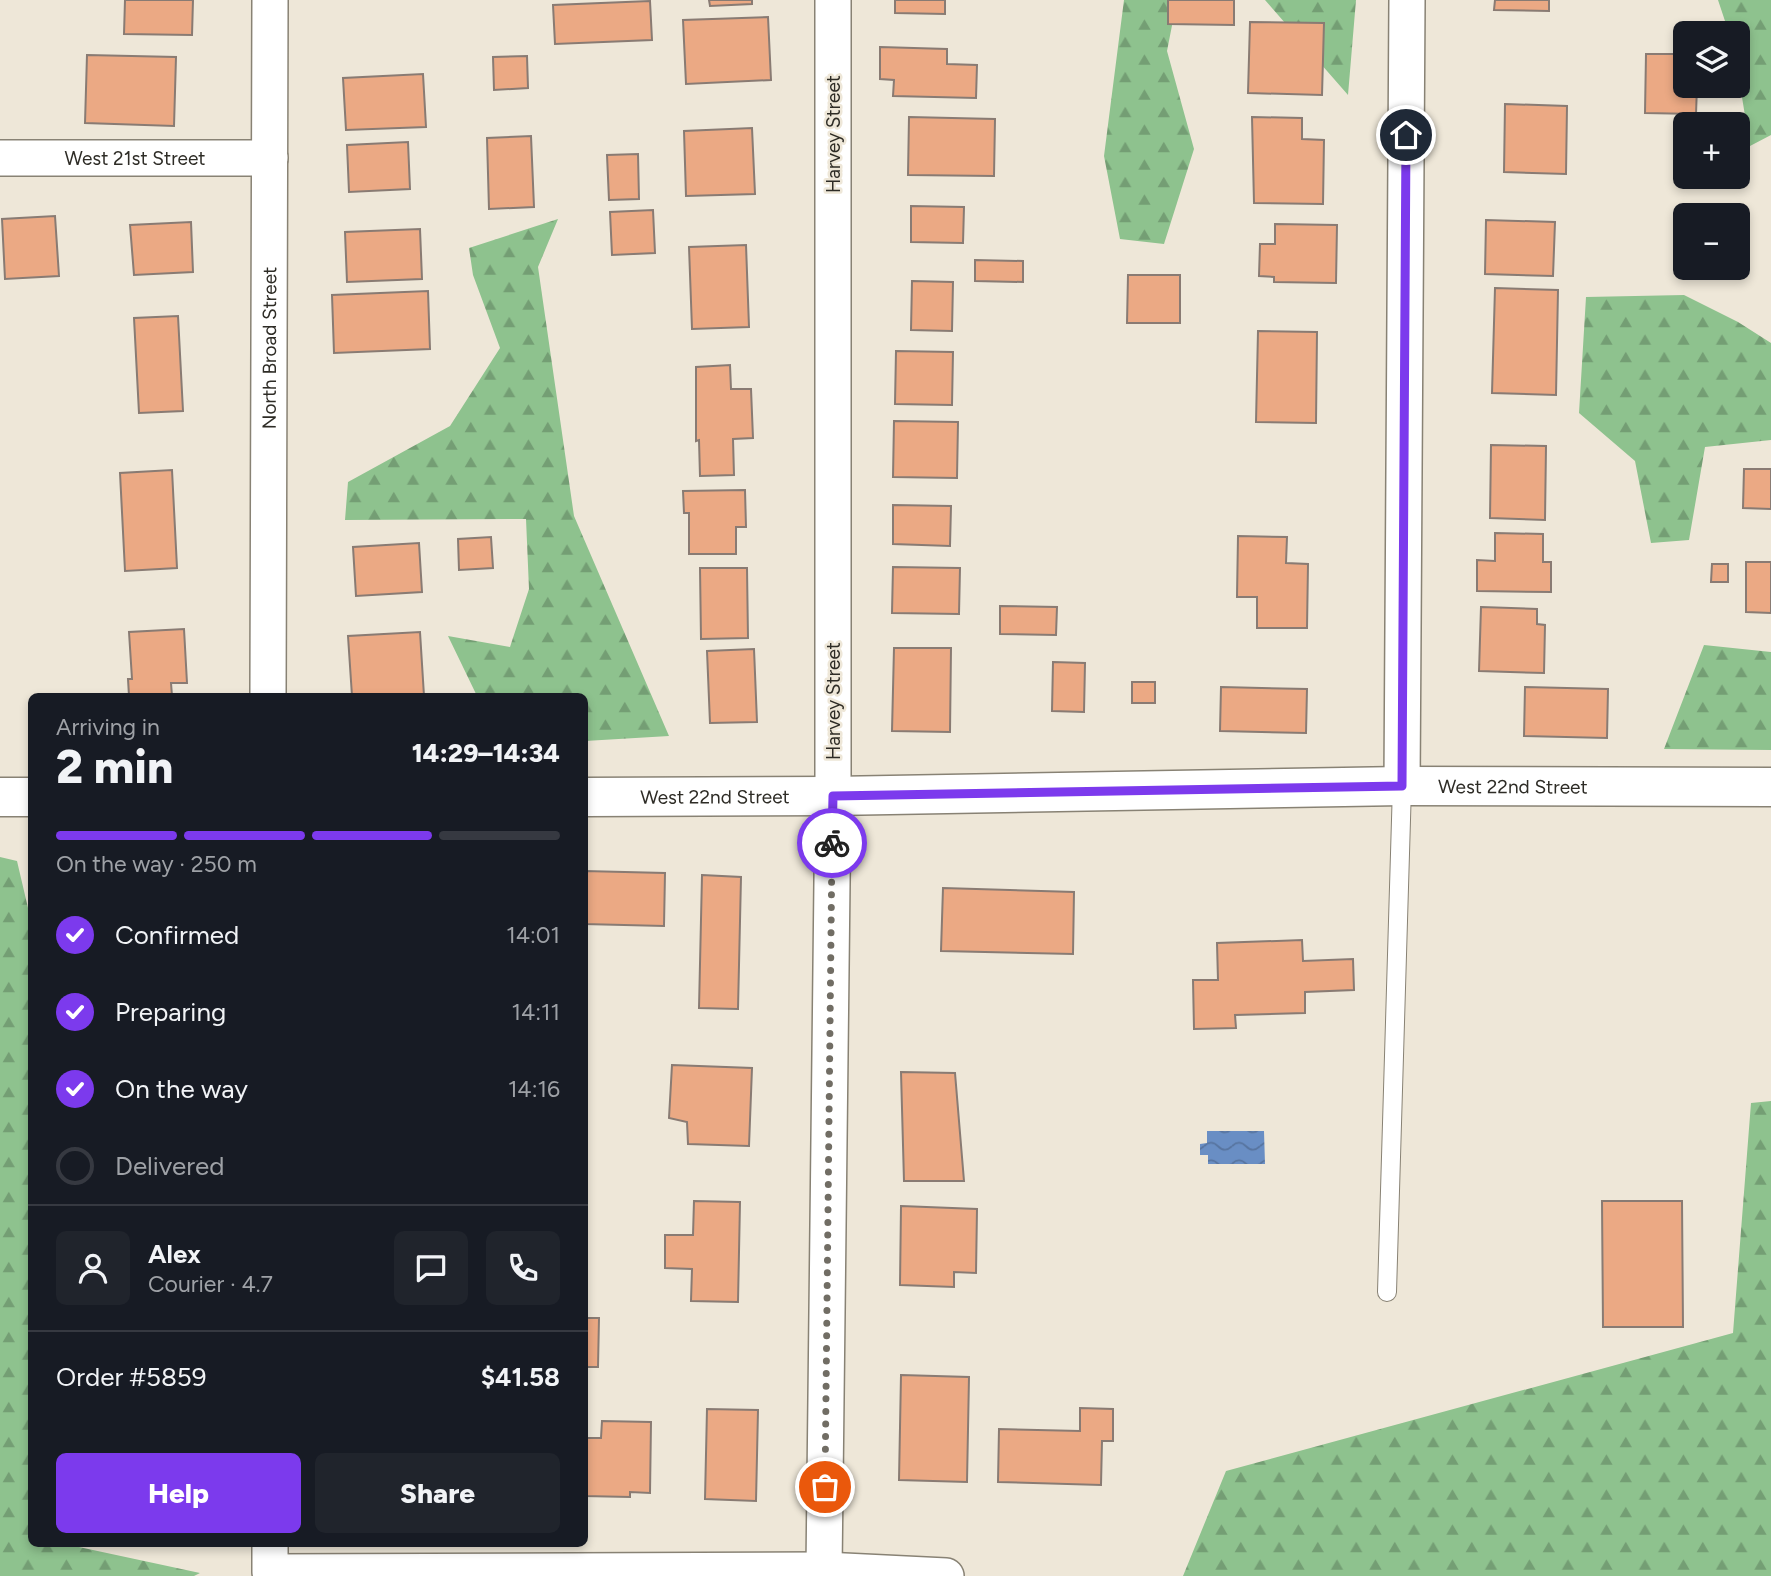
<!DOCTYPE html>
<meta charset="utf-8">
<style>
:root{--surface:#171b24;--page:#20242c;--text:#f1f3f6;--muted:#9ea1a6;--line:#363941;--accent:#7c3aed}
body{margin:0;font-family:Figtree,sans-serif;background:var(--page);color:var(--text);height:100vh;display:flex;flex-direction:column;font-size:26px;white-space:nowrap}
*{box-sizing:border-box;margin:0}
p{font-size:23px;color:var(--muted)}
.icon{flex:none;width:38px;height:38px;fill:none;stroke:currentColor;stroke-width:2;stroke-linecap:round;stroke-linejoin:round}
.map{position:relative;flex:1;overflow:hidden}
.drawer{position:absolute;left:28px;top:693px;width:560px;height:854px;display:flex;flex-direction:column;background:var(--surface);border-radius:10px;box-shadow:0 4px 10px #0003}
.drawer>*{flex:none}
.fabs{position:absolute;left:1673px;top:21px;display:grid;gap:14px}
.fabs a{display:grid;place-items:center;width:77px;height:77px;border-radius:10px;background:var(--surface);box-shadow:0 4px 10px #0003;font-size:35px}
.pin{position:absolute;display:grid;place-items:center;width:60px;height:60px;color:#fff;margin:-30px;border:4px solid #fff;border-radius:50%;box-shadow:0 2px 7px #0007}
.courier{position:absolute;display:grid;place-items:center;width:70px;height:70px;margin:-35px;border:5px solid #7c3aed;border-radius:50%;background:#fff;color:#222;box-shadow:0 2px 9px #0007}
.overview em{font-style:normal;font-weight:800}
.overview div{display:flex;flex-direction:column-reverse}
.overview{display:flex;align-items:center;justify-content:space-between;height:119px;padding:0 28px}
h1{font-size:46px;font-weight:800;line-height:52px}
.bar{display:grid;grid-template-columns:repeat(4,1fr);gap:10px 7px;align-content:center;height:84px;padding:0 28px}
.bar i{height:9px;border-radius:5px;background:var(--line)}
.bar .active{background:var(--accent)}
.bar p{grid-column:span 4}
.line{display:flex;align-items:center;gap:18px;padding:0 28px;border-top:2px solid var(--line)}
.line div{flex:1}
.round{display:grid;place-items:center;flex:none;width:74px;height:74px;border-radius:10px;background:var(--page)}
ol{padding:0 28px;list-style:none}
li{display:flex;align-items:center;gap:21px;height:77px}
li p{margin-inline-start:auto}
li .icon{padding:7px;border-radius:50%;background:var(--accent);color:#fff;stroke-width:4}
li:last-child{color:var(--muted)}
li i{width:38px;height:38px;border:4px solid var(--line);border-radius:50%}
.action{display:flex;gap:14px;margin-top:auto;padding:14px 28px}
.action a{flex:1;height:80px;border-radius:10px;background:var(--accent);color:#fff;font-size:28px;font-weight:800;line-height:80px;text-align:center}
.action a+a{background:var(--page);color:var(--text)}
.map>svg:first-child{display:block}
</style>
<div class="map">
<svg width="1771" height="1576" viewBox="0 0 1771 1576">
<defs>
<pattern id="forest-firs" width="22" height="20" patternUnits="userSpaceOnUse" patternTransform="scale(1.75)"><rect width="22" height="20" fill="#8ec28e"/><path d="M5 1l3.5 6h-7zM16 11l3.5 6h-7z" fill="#749e74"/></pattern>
<pattern id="water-waves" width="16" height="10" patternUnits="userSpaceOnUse" patternTransform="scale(1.75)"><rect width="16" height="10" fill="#698ec4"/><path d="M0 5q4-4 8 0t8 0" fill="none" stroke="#57749f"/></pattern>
</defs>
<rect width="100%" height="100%" fill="#eee7d8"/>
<path fill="url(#forest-firs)" d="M1124 0H1177L1167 51 1194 149 1164 244 1120 239 1104 156Z
M1265 0H1356L1348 95Z
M1718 0H1771V135L1750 146 1738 73V33H1729Z
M558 219 538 267 574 516 669 736 585 741 584 696H477L448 636 510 647 529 589 526 519 345 520 348 482 450 426 500 348 473 275 469 248Z
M1684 295 1738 322 1771 343V440L1705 447 1689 540 1651 543 1635 461 1579 413 1586 297Z
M1704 645 1771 652V750L1664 749Z
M0 857 17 861 32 925V1544H65L200 1573 194 1576H0Z
M1771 1101V1576H1183L1226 1471 1733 1333 1751 1103Z"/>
<path fill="url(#water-waves)" d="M1207 1131H1264L1265 1164H1208V1155H1200V1144L1207 1143Z"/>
<path fill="#eba984" stroke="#897b73" stroke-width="2" d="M125 0H193L192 35 124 34Z
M709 0H752V4L710 6Z
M895 0H945V14L895 13Z
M1168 0H1234V25L1168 24Z
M1495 0H1549V11L1494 10Z
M650 1 652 40 555 44 553 5Z
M768 17 771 80 686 84 683 20Z
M1250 22 1324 23 1322 95 1248 93Z
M880 47 947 49V64L977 65 976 98 893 96 894 80 880 79Z
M1646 54H1685V86H1697L1696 114 1645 113Z
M87 55 176 57 174 126 85 123Z
M527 56 528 88 494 90 493 57Z
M423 74 426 127 346 130 343 78Z
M1505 104 1567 106 1566 174 1504 172Z
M909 117 995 119 994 176 908 175Z
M1252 117 1302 118V139L1324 140 1323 204 1254 203Z
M752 128 755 194 686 196 684 131Z
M531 136 534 207 489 209 487 138Z
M408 142 410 189 349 192 347 145Z
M638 154 639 199 609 200 607 155Z
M1704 177H1731V185L1704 186Z
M911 206 964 207 963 243 911 242Z
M653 210 655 253 612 255 610 212Z
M55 216 59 276 5 279 2 219Z
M1486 220 1555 222 1553 276 1485 274Z
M191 222 193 272 134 275 130 225Z
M1275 224 1337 225 1336 283 1274 282V277L1259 276 1260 244H1275Z
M420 229 422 279 347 282 345 232Z
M746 245 749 327 692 329 689 247Z
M975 260 1023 261V282L975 281Z
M1128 275H1180V323H1127Z
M912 281 953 282 952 331 911 330Z
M1495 288 1558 290 1556 395 1492 393Z
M428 291 430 349 334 353 332 295Z
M178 316 183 411 139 413 134 318Z
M1258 331 1317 332 1316 423 1256 422Z
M896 351 953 352 952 405 895 404Z
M730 365 731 389H751L753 438 733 439 734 475 700 476 699 440 696 441V367Z
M894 421 958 422 957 478 893 477Z
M1491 445 1546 446 1545 520 1490 518Z
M1744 469H1771V509L1743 508Z
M172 470 177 568 125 571 120 473Z
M745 490 746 527H736V554H689V513H684L683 491Z
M893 505 951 506 950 546 893 544Z
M1495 533 1543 534V562H1551V592L1477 591V560L1495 561Z
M1238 536 1287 537 1286 563 1308 564 1307 628H1257V597H1237Z
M491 537 493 568 459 570 458 539Z
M419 543 422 592 356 596 353 547Z
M1746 562H1771V613L1746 612Z
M1712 564H1728V582H1711Z
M893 567 960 568 959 614 892 613Z
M700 568H747L748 638 701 639Z
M1000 606 1057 607 1056 635 1000 634Z
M1481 607 1537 609V624L1545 625 1544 673 1479 671Z
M184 629 187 683H171L172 696H129L128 679H132L129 632Z
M420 632 424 696H352L348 636Z
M894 648H951L950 732 892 731Z
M754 649 757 722 710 723 707 651Z
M1053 662 1085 663 1084 712 1052 711Z
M1132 682H1155V703H1132Z
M1221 687 1307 689 1306 733 1220 731Z
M1525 687 1608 689 1607 738 1524 736Z
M584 871 665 873 664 926 584 924Z
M702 875 741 877 738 1009 699 1008Z
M943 888 1074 892 1073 954 941 951Z
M1302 940 1303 961 1353 959 1354 990 1305 992V1013L1235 1015 1236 1028 1194 1029 1193 980H1218L1217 943Z
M672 1065 752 1068 749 1146 688 1144 687 1122 669 1118Z
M901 1072 955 1073 964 1181H904Z
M694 1201 740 1202 738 1302 691 1301 692 1269 665 1268V1235H693Z
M1602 1201H1682L1683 1327H1603Z
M901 1206 977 1209 976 1273 954 1272V1287L900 1285Z
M584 1318H599L598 1367H584Z
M901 1375 969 1377 967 1482 899 1480Z
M1080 1408 1113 1409V1441H1102L1101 1485 998 1482 999 1429 1080 1431Z
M707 1409 758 1410 756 1501 705 1499Z
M602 1421 651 1422 650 1493 630 1492V1497L584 1496V1438H601Z"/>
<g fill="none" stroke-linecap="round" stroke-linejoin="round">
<g stroke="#888274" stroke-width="20">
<path id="service" d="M1387 1292 1402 786"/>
</g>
<g stroke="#888274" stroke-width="38">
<g id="minor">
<path id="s1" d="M0 158H270"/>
<path id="s2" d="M268 696 270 0"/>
<path d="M1402 786 1407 0"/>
<path d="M270 1544V1572L824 1570 946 1576"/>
<path d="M824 1570 833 796V0"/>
</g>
</g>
<g stroke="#888274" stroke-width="41">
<g id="tertiary">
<path d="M0 797H32"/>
<path id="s3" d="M584 797 833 796 1402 786 1771 787"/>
</g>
</g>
<use href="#service" stroke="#fff" stroke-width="18"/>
<use href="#minor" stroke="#fff" stroke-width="35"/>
<use href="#tertiary" stroke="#fff" stroke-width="38"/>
</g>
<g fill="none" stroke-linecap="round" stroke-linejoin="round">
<path stroke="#716d64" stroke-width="7" stroke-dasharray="0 12.6" d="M825 1487 832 843"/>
<path stroke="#7c3aed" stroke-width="9" d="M832 843 833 796 1402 786 1406 135"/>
</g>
<g text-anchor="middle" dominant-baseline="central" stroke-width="5" stroke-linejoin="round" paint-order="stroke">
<g font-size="19" fill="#2e2c26" stroke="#eee7d8">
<text transform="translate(833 134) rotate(-90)">Harvey Street</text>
<text stroke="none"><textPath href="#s1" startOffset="135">West 21st Street</textPath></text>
<text stroke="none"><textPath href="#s2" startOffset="348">North Broad Street</textPath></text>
<text transform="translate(833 701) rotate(-90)">Harvey Street</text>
<text stroke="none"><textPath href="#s3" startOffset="929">West 22nd Street</textPath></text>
<text stroke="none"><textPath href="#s3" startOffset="131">West 22nd Street</textPath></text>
</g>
</g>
</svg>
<div class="fabs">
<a><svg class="icon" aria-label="layers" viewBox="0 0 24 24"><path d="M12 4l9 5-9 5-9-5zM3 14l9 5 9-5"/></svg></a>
<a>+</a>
<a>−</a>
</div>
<div class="pin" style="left:825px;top:1487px;background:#ea580c"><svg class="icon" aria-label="bag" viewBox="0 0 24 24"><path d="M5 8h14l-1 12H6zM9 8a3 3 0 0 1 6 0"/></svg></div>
<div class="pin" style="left:1406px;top:135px;background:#1f2937"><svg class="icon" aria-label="home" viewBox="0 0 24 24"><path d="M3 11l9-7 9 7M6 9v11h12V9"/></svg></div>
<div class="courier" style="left:832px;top:843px"><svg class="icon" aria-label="bike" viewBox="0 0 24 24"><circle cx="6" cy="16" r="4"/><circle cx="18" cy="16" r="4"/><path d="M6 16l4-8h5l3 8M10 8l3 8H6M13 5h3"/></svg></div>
<section class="drawer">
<div class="overview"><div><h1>2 min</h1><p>Arriving in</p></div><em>14:29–14:34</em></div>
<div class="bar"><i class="active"></i><i class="active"></i><i class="active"></i><i></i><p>On the way · 250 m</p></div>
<ol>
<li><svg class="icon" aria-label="check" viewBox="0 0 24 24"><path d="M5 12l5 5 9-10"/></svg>Confirmed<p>14:01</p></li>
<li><svg class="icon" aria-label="check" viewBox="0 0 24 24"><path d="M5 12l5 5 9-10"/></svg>Preparing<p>14:11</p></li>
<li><svg class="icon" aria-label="check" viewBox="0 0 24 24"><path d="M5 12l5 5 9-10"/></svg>On the way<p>14:16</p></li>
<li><i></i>Delivered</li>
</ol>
<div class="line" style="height:126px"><a class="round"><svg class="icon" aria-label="person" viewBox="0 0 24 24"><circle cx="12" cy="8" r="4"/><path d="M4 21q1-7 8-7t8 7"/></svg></a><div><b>Alex</b><p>Courier · 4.7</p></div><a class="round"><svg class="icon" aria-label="chat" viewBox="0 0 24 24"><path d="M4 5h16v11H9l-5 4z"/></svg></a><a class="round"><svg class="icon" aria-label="phone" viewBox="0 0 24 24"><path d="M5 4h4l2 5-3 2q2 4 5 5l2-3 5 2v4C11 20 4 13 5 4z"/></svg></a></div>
<div class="line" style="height:91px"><div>Order #5859</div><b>$41.58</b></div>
<div class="action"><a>Help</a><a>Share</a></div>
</section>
</div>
